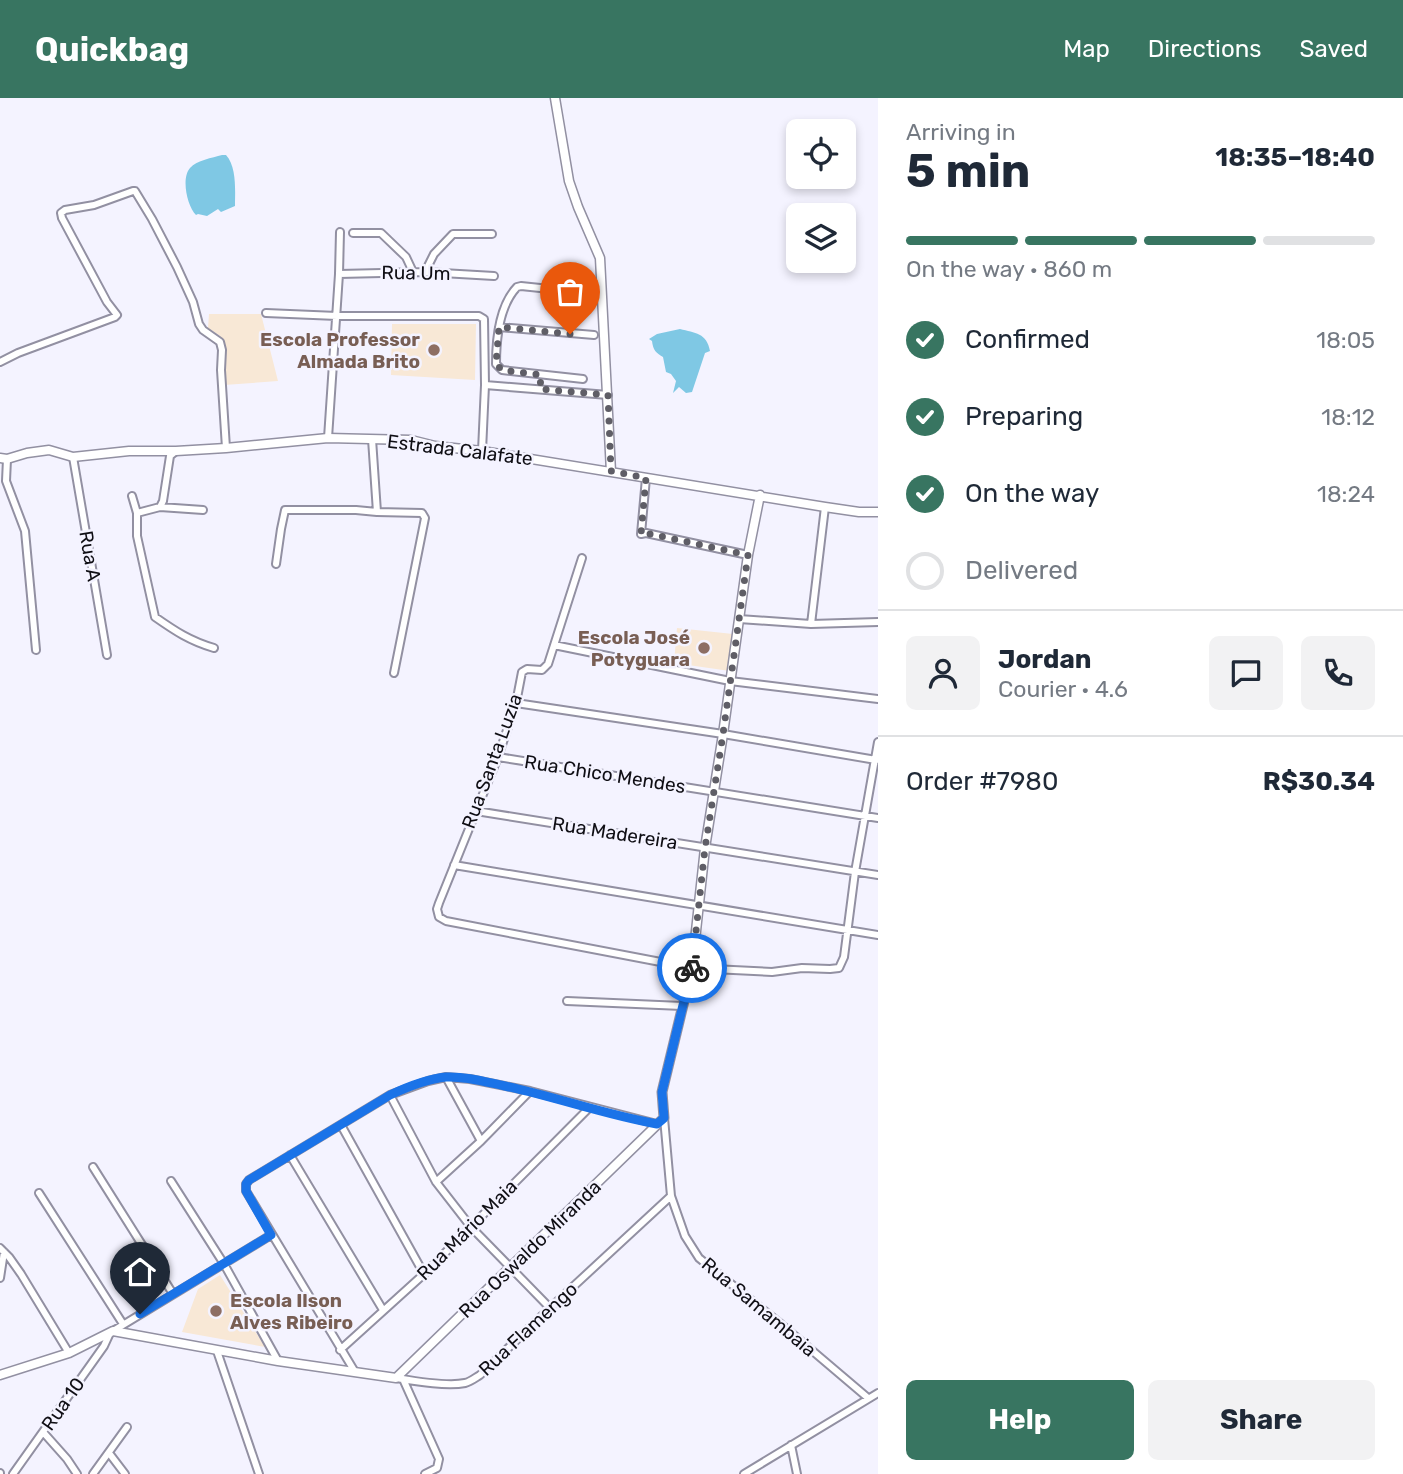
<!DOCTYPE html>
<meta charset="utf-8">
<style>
:root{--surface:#fff;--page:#f2f2f3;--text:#1f2937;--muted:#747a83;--line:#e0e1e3;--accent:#387561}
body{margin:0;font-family:Rubik,sans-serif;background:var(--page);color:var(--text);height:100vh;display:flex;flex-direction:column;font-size:26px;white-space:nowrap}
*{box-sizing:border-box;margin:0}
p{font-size:23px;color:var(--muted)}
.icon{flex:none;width:38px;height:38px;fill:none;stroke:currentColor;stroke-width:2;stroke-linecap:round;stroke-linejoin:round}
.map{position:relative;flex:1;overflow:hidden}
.side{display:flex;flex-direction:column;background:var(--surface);width:525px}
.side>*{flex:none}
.controls{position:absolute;left:786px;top:21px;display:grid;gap:14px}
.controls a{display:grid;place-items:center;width:70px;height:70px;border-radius:10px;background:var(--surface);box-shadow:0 4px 10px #0003;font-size:35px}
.pin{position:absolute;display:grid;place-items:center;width:60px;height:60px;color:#fff;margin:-72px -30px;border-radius:50% 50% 50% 0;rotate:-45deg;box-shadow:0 0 7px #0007}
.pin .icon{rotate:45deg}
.courier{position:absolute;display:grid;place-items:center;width:70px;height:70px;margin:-35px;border:5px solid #1a73e8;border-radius:50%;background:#fff;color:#222;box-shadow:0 2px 9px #0007}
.head em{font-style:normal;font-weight:700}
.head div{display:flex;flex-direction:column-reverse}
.head{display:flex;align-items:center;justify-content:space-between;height:119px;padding:0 28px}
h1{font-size:46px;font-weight:700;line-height:52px}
.bar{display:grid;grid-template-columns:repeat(4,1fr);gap:10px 7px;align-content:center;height:84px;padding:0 28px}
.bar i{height:9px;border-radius:5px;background:var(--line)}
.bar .current{background:var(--accent)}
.bar p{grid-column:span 4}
.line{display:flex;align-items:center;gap:18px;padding:0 28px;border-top:2px solid var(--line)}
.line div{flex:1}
.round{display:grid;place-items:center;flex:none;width:74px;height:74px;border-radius:10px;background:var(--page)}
ol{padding:0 28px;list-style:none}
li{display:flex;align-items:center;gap:21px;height:77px}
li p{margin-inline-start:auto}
li .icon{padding:7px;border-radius:50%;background:var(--accent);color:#fff;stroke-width:4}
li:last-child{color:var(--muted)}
li i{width:38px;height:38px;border:4px solid var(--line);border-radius:50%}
.cta{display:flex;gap:14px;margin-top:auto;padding:14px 28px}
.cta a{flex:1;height:80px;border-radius:10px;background:var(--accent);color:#fff;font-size:28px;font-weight:700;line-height:80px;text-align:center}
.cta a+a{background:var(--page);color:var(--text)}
header{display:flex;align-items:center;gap:42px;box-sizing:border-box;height:98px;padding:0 35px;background:var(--accent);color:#fff}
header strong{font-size:33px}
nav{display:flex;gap:38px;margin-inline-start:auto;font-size:24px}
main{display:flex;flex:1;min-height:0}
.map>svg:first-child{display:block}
</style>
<header>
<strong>Quickbag</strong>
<nav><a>Map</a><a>Directions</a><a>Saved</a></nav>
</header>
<main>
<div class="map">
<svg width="878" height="1376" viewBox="0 0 878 1376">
<rect width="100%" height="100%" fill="#f4f3ff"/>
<path fill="#f8e8d6" d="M209 216H261L278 283 224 287 223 249 220 238 208 230Z
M392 226H476L475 282 391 277Z
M677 530 733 536 730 573 674 565Z
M220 1177 265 1249 182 1234 198 1191Z"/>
<path fill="#7fc8e4" d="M222 57H226C237 69 235 93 235 108L221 114 218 111 207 118 198 116 196 117C187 108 181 80 190 70 197 62 212 60 222 57Z
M680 231C695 235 707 235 710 253L705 255 692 294 686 295 679 289 673 295 676 283 671 276 666 274 663 259C656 255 653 252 652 243L649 241 657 236Z"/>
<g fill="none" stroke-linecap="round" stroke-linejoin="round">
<g stroke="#9290a2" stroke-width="10">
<path id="minor" d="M353 135H381L406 159 413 174
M425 174 434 156 453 136H492
M339 176 425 174 494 178
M266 215 337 218H479L484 221 485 287 482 353
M499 229 594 237
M0 264 18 255 115 219 117 217 107 204 62 120 61 115 65 112 94 107 133 93H135L152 121 177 169 193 204 199 226 203 232 220 244 222 252 221 272 226 350
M583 281 502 272 496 266C496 241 499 208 517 189L521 188 588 195
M485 287 608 297
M328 340 339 176 340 134
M372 341 377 414 422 415 425 420 394 575
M176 353 170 358 163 403 160 409 137 415V438L155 519C175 533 190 543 214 550
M73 359 107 557
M7 361 6 383 25 433 36 552
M646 380 641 436 646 435 748 457
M132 398 137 415
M160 409 203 412
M582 460 548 566 542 572 527 571 522 574 516 605 498 659 439 805 437 811 439 819 446 823 692 870 772 874 802 870 830 871 839 870 844 859 855 774 878 644
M276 466 281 431 285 412H356L377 414
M739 521 811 526 878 524
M811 526 825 409
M554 547 730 583 878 601
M516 605 723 636 876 662
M498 659 878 720
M476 713 878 777
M454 767 878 837
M567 903 682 908
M446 979 481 1043
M390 997 436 1084 471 1129 550 1210
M664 1020 671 1098 685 1138 699 1160 782 1227 868 1300
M341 1027 424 1176
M290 1057 383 1212
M93 1069 173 1196
M171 1083 224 1166 278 1263
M436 1084 481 1043 530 993
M39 1095 123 1226
M0 1150 9 1159 21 1176 69 1255
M0 1180 4 1154
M113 1233 271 1137
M340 1252 424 1176 590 1009
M217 1253 259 1376
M355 1274 246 1093V1086L249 1082 390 997 428 983 446 979 470 981 530 993 657 1026
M396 1280C414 1283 447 1289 465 1285 470 1284 475 1280 480 1277L550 1210 671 1098
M403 1281 439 1361 437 1370 425 1376
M43 1334 67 1361 77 1376
M791 1347 797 1376
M109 1355 125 1376
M0 1375V1376
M13 1376 104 1248 110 1235
M93 1376 127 1329
M744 1376 878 1295"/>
</g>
<g stroke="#9290a2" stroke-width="11">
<path id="tertiary" d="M555 0 569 83 578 109 600 160 611 374
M0 360 7 361 27 355 49 352 73 359 129 353H176L226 350 328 340 411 342 435 348 482 353 825 409 859 414H878
M0 1277 69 1255 113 1233 278 1263 396 1280 664 1020 662 994 692 870 705 750 723 636 748 457 760 397"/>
</g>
<use href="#minor" stroke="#fff" stroke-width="6"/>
<use href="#tertiary" stroke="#fff" stroke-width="8"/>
</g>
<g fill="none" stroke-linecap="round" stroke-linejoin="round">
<path stroke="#5f5e66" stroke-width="7" stroke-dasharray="0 12.6" d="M570 236 499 229 496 266 502 272 541 277 540 291 608 297 611 373 646 380 641 436 646 435 748 457 723 636 705 750 692 870"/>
<path stroke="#1a73e8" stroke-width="9" d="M140 1216 271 1137 246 1093V1086L249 1082 390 997C407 989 426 981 446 979 466 978 486 984 505 988 556 999 606 1017 657 1026L664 1020 662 994 692 870"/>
</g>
<g fill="#8d6e63" stroke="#f4f3ff" stroke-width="2.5">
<circle cx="434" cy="252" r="7"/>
<circle cx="704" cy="550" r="7"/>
<circle cx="216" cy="1213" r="7"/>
</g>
<g text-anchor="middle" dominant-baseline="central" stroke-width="5" stroke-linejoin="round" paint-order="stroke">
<g font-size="19" fill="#0f0e14" stroke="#f4f3ff">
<text transform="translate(416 175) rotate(1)">Rua Um</text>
<text transform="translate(460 352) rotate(7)">Estrada Calafate</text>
<text transform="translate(90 458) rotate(80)">Rua A</text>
<text transform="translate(492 663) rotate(-70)">Rua Santa Luzia</text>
<text transform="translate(605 676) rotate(9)">Rua Chico Mendes</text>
<text transform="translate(615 735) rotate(9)">Rua Madereira</text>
<text transform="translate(467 1132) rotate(-45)">Rua Mário Maia</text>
<text transform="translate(530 1151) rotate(-44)">Rua Oswaldo Miranda</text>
<text transform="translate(759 1209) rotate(40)">Rua Samambaia</text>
<text transform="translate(528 1231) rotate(-43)">Rua Flamengo</text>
<text transform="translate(63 1306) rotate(-55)">Rua 10</text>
</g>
<g font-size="19" font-weight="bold" fill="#785e54" stroke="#f4f3ff" text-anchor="end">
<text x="420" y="241">Escola Professor<tspan x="420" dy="22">Almada Brito</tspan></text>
<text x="690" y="539">Escola José<tspan x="690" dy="22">Potyguara</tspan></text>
<text x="230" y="1202" text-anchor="start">Escola Ilson<tspan x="230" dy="22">Alves Ribeiro</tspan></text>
</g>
</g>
</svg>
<div class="controls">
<a><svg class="icon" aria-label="locate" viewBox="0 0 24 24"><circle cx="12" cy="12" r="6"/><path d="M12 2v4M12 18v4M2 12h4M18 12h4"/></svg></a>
<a><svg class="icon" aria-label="layers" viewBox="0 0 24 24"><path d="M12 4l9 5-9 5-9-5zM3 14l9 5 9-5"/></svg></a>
</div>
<div class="pin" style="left:570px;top:236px;background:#ea580c"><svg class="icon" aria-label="bag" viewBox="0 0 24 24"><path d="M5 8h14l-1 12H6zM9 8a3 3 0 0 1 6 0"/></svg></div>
<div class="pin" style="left:140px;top:1216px;background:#1f2937"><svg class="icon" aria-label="home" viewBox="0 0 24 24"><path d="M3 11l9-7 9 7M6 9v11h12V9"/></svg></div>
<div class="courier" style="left:692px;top:870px"><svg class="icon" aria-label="bike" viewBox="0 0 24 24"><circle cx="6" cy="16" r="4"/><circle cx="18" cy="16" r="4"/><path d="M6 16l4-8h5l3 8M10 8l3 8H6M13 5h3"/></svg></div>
</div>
<section class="side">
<div class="head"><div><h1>5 min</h1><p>Arriving in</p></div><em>18:35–18:40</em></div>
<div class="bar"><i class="current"></i><i class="current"></i><i class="current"></i><i></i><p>On the way · 860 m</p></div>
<ol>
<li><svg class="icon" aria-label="check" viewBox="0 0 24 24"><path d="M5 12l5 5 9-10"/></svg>Confirmed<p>18:05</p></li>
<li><svg class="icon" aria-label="check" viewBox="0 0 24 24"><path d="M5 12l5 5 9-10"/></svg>Preparing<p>18:12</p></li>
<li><svg class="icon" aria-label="check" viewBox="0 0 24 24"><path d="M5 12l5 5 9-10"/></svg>On the way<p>18:24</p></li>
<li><i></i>Delivered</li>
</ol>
<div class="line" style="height:126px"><a class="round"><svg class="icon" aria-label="person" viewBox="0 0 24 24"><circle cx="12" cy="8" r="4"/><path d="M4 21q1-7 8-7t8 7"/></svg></a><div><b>Jordan</b><p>Courier · 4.6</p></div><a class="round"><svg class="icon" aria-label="chat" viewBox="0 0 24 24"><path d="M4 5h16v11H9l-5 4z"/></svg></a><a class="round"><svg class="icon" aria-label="phone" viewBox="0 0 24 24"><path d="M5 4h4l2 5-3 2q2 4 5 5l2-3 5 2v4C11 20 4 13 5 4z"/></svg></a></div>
<div class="line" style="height:91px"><div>Order #7980</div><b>R$30.34</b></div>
<div class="cta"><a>Help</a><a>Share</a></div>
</section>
</main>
